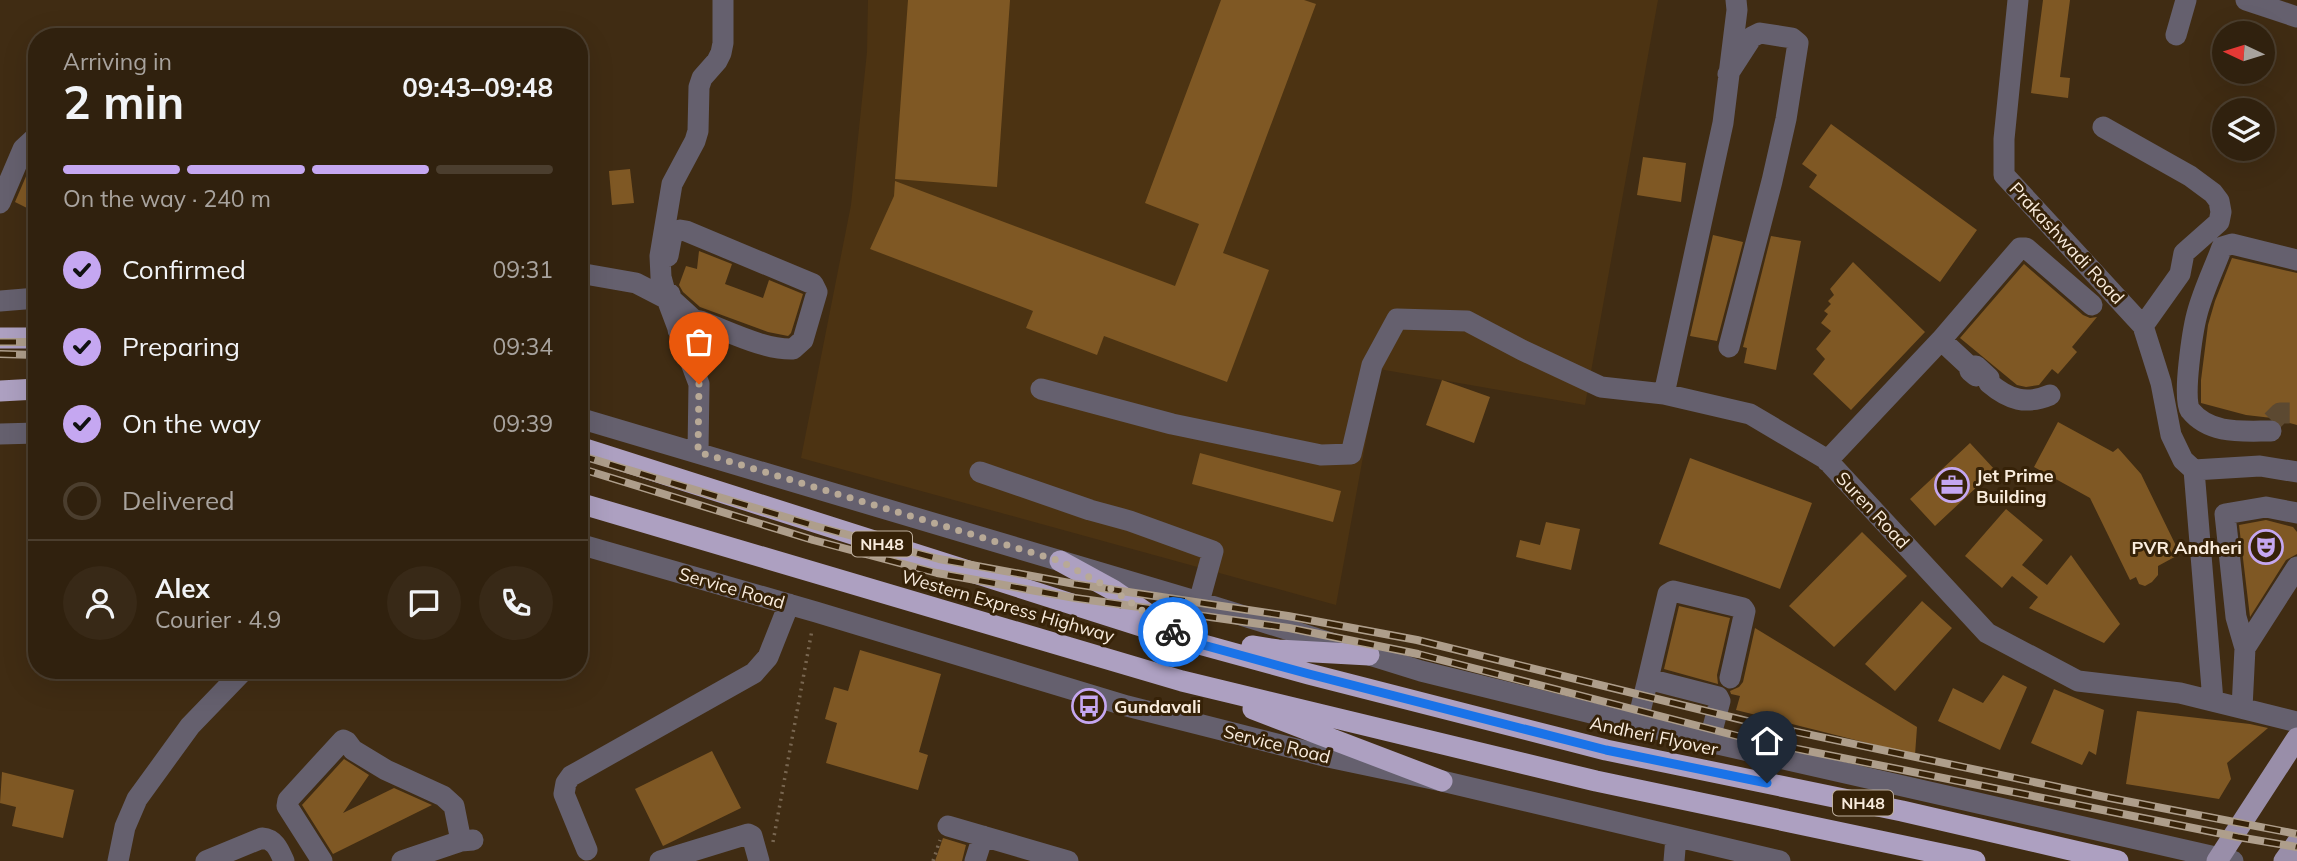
<!DOCTYPE html>
<meta charset="utf-8">
<style>
:root{--surface:#30210e;--page:#382917;--text:#f1f3f6;--muted:#a8a39e;--line:#4b3e2e;--accent:#c5a7f1}
body{margin:0;font-family:Mulish,sans-serif;background:var(--page);color:var(--text);height:100vh;display:flex;flex-direction:column;font-size:26px;white-space:nowrap}
*{box-sizing:border-box;margin:0}
p{font-size:23px;color:var(--muted)}
.icon{flex:none;width:38px;height:38px;fill:none;stroke:currentColor;stroke-width:2;stroke-linecap:round;stroke-linejoin:round}
.map{position:relative;flex:1;overflow:hidden}
.details{position:absolute;left:28px;top:28px;width:560px;height:651px;display:flex;flex-direction:column;background:var(--surface);border-radius:28px;box-shadow:0 7px 28px #0002,0 0 0 2px var(--line)}
.details>*{flex:none}
.needle{width:46px;rotate:274deg}
.tools{position:absolute;left:2212px;top:21px;display:grid;gap:14px}
.tools a{display:grid;place-items:center;width:63px;height:63px;border-radius:50%;background:var(--surface);box-shadow:0 7px 28px #0002,0 0 0 2px var(--line);font-size:35px}
.pin{position:absolute;display:grid;place-items:center;width:60px;height:60px;color:#fff;margin:-72px -30px;border-radius:50% 50% 50% 0;rotate:-45deg;box-shadow:0 0 7px #0007}
.pin .icon{rotate:45deg}
.courier{position:absolute;display:grid;place-items:center;width:70px;height:70px;margin:-35px;border:5px solid #1a73e8;border-radius:50%;background:#fff;color:#222;box-shadow:0 2px 9px #0007}
.headline em{font-style:normal;font-weight:700}
.headline div{display:flex;flex-direction:column-reverse}
.headline{display:flex;align-items:center;justify-content:space-between;height:119px;padding:0 35px}
h1{font-size:46px;font-weight:700;line-height:52px}
.bar{display:grid;grid-template-columns:repeat(4,1fr);gap:10px 7px;align-content:center;height:84px;padding:0 35px}
.bar i{height:9px;border-radius:5px;background:var(--line)}
.bar .selected{background:var(--accent)}
.bar p{grid-column:span 4}
.line{display:flex;align-items:center;gap:18px;padding:0 35px;border-top:2px solid var(--line)}
.line div{flex:1}
.round{display:grid;place-items:center;flex:none;width:74px;height:74px;border-radius:37px;background:var(--page)}
ol{padding:0 35px;list-style:none}
li{display:flex;align-items:center;gap:21px;height:77px}
li p{margin-inline-start:auto}
li .icon{padding:7px;border-radius:50%;background:var(--accent);color:#111;stroke-width:4}
li:last-child{color:var(--muted)}
li i{width:38px;height:38px;border:4px solid var(--line);border-radius:50%}
.map>svg:first-child{display:block}
</style>
<div class="map">
<svg width="2297" height="861" viewBox="0 0 2297 861">
<rect width="100%" height="100%" fill="#402c13"/>
<path fill="#4c3312" d="M868 0H1658L1585 405 1379 369 1336 605 801 458 851 205 867 52Z"/>
<path fill="#7f5824" d="M908 0H1010L997 187 895 179Z
M1221 0H1304L1316 4 1223 253 1269 270 1227 382 1104 336 1097 355 1026 328 1033 311 870 249 894 196 895 181 1175 286 1199 224 1145 203Z
M2043 0H2070L2060 77 2070 78 2068 98 2031 93Z
M1831 124 1977 230 1940 282 1809 187 1817 175 1802 164Z
M1643 157 1686 163 1681 202 1637 195Z
M33 160 37 162V213L15 202Z
M630 169 634 203 612 205 609 171Z
M1713 235 1743 242 1717 341 1690 336Z
M1771 236 1801 241 1776 370 1744 363 1747 348 1743 347Z
M699 251 732 264 725 284 763 298 769 280 803 294 791 333 788 336 768 332 700 307 683 292 679 285 686 266 697 269Z
M2232 258 2297 273V425L2272 418 2246 415 2201 403V380L2208 325 2215 301Z
M1853 262 1925 332 1851 410 1813 374 1825 359 1816 349 1831 331 1821 323 1828 314 1824 311 1831 304 1828 301 1834 295 1830 289Z
M2024 264 2083 315 2090 318 2097 317 2072 347 2077 352 2058 374 2052 369 2039 385 2026 387 2017 385 1960 338Z
M1442 380 1490 397 1474 443 1426 425Z
M2058 422 2113 452 2118 448 2141 474 2180 554 2158 566V575L2152 582 2145 586 2139 584 2136 577 2130 580 2090 498 2034 467Z
M1970 443 1995 470 1935 526 1910 499Z
M1200 453 1341 491 1333 522 1192 484Z
M1690 458 1812 503 1780 589 1659 544Z
M2006 509 2043 540 2022 565 2047 585 2071 555 2120 624 2104 643 2029 608 2038 597 2012 576 2002 588 1965 556Z
M2266 520 2293 527 2297 532V554L2286 560 2250 617 2239 525Z
M1546 522 1580 529 1571 570 1516 557 1520 540 1540 545Z
M1862 532 1907 576 1834 647 1789 606Z
M1922 601 1952 628 1895 691 1865 664Z
M1679 606 1730 618 1717 675 1718 684 1664 669Z
M1755 628 1917 727 1915 755 1736 710 1740 696 1731 694 1730 691 1739 687 1743 682Z
M860 650 941 674 919 752 928 755 918 790 826 763 837 723 825 719 834 687 848 691Z
M2003 675 2027 687 2000 750 1938 721 1953 688 1983 703Z
M2054 689 2104 710 2096 755 2089 751 2082 765 2031 743Z
M2137 711 2250 724 2268 728 2227 763 2231 779 2219 799 2126 784Z
M712 751 741 808 663 846 635 789Z
M344 759 369 775 343 813 394 788 432 805 333 854 302 805Z
M2 772 74 790 63 838 12 826 16 807 0 803Z
M943 838 966 845 962 861H935Z"/>
<g fill="none" stroke-linecap="round" stroke-linejoin="round">
<path stroke="#5c4931" stroke-width="21" stroke-dasharray="21 10" stroke-linecap="butt" d="M2272 421 2280 413H2297"/>
<path stroke="#786650" stroke-width="3.5" stroke-dasharray="2 5" stroke-linecap="butt" d="M773 842 812 630
M933 861 940 840"/>
<path stroke="#65606e" stroke-width="21" d="M2018 0 2004 139V175L2143 326 2161 383 2171 435 2183 460 2194 470 2213 701
M2246 0 2297 17
M2176 35 2186 0
M1728 74 1752 37 1760 33 1792 38 1798 43 1786 119 1772 181 1729 347
M2103 127 2190 176 2213 193 2219 201 2221 212 2219 222 2184 253 2180 274 2143 326
M0 203 23 149 37 136
M668 256 672 235 680 230 686 231 813 284 817 292 803 340 793 349C764 350 728 331 700 321 691 319 685 324 678 330
M579 273 636 283 667 299
M670 294 671 299 694 320
M0 301 37 298
M1941 340 1969 366 1970 371 1976 376
M1969 366H1976L1989 378V383C2009 400 2026 405 2050 395
M1041 389 1172 424 1321 455 1351 454 1372 365 1397 319 1467 321 1522 350 1601 387 1664 394 1750 414 1826 459 1987 633 2078 681 2180 693 2297 722
M1664 394 1723 123 1737 10 1736 0
M579 418 1199 602 1421 671 1709 742 2233 861
M2271 431C2243 431 2210 435 2190 410 2182 399 2193 329 2197 314 2203 291 2214 269 2222 247L2232 244 2297 260
M0 434 37 433
M698 452 699 384 667 299 661 277 660 256 672 184 695 141 698 131 699 87 702 78 717 61 721 53 723 43V0
M1827 461 1941 340 2020 248H2026L2092 305
M2194 470 2260 466 2297 472
M980 472 1090 510 1130 521 1213 551 1199 602
M579 544 816 612 1127 706 1328 757 1442 781 1780 861
M2245 648 2236 617 2225 514 2266 507 2297 513
M1648 679 1668 594 1673 591 1743 608 1745 611 1730 678
M2242 708 2245 648 2297 567
M1637 724 1648 679 1718 697 1720 701 1709 742
M948 826 1068 861
M587 850 564 794 566 783 571 776 754 673 768 657 789 604
M118 861 125 827 137 799 190 726 244 670
M206 861 262 838C275 839 279 850 284 861
M322 861 287 806 288 800 343 740 347 742 353 750 386 770 443 796 454 806 461 841
M402 861 461 841 473 840
M660 861 748 834 752 836 759 861
M975 861 983 836
M1674 861 1676 837"/>
<path stroke="#998ea9" stroke-width="21" d="M2217 861 2297 738
M2284 861 2297 843"/>
<path stroke="#ada0c1" stroke-width="21" d="M0 338H37
M0 391 37 389
M579 447 1185 640 1309 674 1606 750 1902 811 2118 861
M579 503 1182 681 1596 781 1975 861
M1060 561 1113 590 1168 628
M1252 646 1278 650 1369 655
M1253 709 1442 781"/>
<g stroke="#ae9e8b" stroke-width="8">
<path id="rail" d="M0 342H37
M0 354 37 355
M579 455 815 526 939 559 1075 584 1288 616 1417 640 1759 724 2110 798 2297 834
M579 468 813 540 937 573 1075 598 1289 628 1418 654 1753 740 2238 837 2297 847"/>
</g>
<use href="#rail" stroke="#362208" stroke-width="5" stroke-dasharray="16" stroke-linecap="butt"/>
</g>
<g fill="none" stroke-linecap="round" stroke-linejoin="round">
<path stroke="#b8a996" stroke-width="7" stroke-dasharray="0 12.6" d="M699 384 698 452 1060 561 1113 590 1173 632"/>
<path stroke="#1a73e8" stroke-width="9" d="M1173 632 1185 640 1309 674 1606 750 1767 783"/>
</g>
<defs>
<g id="office-ring" transform="scale(1.75)"><circle r="9.5" fill="#362208" stroke="#c5a7f1" stroke-width="1.5"/><path d="M-6-3h4V-5.5h4V-3h4V5H-6ZM-1-4.5V-3h2v-1.5ZM-6 0V1H6V0Z" fill="#c5a7f1"/></g>
<g id="theatre-ring" transform="scale(1.75)"><circle r="9.5" fill="#362208" stroke="#c5a7f1" stroke-width="1.5"/><path d="M-5-5.5Q0-4 5-5.5V0Q5 5 0 6Q-5 5-5 0ZM-3.3-2.5H-1v1.5H-3.3ZM1-2.5H3.3v1.5H1ZM-2.8 1Q0 5.5 2.8 1Z" fill="#c5a7f1"/></g>
<g id="bus-ring" transform="scale(1.75)"><circle r="9.5" fill="#362208" stroke="#c5a7f1" stroke-width="1.5"/><path d="M-5-6H5V4H4V6H2V4H-2V6H-4V4H-5ZM-3.5-4V0h7V-4ZM-3.5 1.2v1.5H-2V1.2ZM2 1.2v1.5H3.5V1.2Z" fill="#c5a7f1"/></g>
</defs>
<g fill-rule="evenodd">
<use href="#office-ring" x="1952" y="485"/>
<use href="#theatre-ring" x="2266" y="547"/>
<use href="#bus-ring" x="1089" y="706"/>
</g>
<g text-anchor="middle" dominant-baseline="central" stroke-width="6" stroke-linejoin="round" paint-order="stroke">
<g fill="#362208" stroke="#beaf9d" stroke-width="2">
<rect x="852" y="531.5" width="60" height="25" rx="5"/>
<rect x="1833" y="790.5" width="60" height="25" rx="5"/>
</g>
<g font-size="16" font-weight="bold" fill="#f9ecdd">
<text x="882" y="544">NH48</text>
<text x="1863" y="803">NH48</text>
</g>
<g font-size="18" fill="#f9ecdd" stroke="#362208">
<text transform="translate(2067 243) rotate(47)">Prakashwadi Road</text>
<text transform="translate(1873 510) rotate(47)">Suren Road</text>
<text transform="translate(732 588) rotate(16)">Service Road</text>
<text transform="translate(1008 606) rotate(16)">Western Express Highway</text>
<text transform="translate(1654 736) rotate(12)">Andheri Flyover</text>
<text transform="translate(1277 744) rotate(14)">Service Road</text>
</g>
<g font-size="18" font-weight="bold" fill="#f9ecdd" stroke="#362208" text-anchor="start">
<text x="1976" y="475">Jet Prime<tspan x="1976" dy="21">Building</tspan></text>
<text x="2242" y="547" text-anchor="end">PVR Andheri</text>
<text x="1114" y="706">Gundavali</text>
</g>
</g>
</svg>
<div class="tools">
<a><svg class="needle" viewBox="-14 -14 28 28"><path d="M0-13l5 13h-10z" fill="#e53935"/><path d="M0 13l5-13h-10z" fill="#a8a39e"/></svg></a>
<a><svg class="icon" aria-label="layers" viewBox="0 0 24 24"><path d="M12 4l9 5-9 5-9-5zM3 14l9 5 9-5"/></svg></a>
</div>
<div class="pin" style="left:699px;top:384px;background:#ea580c"><svg class="icon" aria-label="bag" viewBox="0 0 24 24"><path d="M5 8h14l-1 12H6zM9 8a3 3 0 0 1 6 0"/></svg></div>
<div class="pin" style="left:1767px;top:783px;background:#1f2937"><svg class="icon" aria-label="home" viewBox="0 0 24 24"><path d="M3 11l9-7 9 7M6 9v11h12V9"/></svg></div>
<div class="courier" style="left:1173px;top:632px"><svg class="icon" aria-label="bike" viewBox="0 0 24 24"><circle cx="6" cy="16" r="4"/><circle cx="18" cy="16" r="4"/><path d="M6 16l4-8h5l3 8M10 8l3 8H6M13 5h3"/></svg></div>
<section class="details">
<div class="headline"><div><h1>2 min</h1><p>Arriving in</p></div><em>09:43–09:48</em></div>
<div class="bar"><i class="selected"></i><i class="selected"></i><i class="selected"></i><i></i><p>On the way · 240 m</p></div>
<ol>
<li><svg class="icon" aria-label="check" viewBox="0 0 24 24"><path d="M5 12l5 5 9-10"/></svg>Confirmed<p>09:31</p></li>
<li><svg class="icon" aria-label="check" viewBox="0 0 24 24"><path d="M5 12l5 5 9-10"/></svg>Preparing<p>09:34</p></li>
<li><svg class="icon" aria-label="check" viewBox="0 0 24 24"><path d="M5 12l5 5 9-10"/></svg>On the way<p>09:39</p></li>
<li><i></i>Delivered</li>
</ol>
<div class="line" style="height:126px"><a class="round"><svg class="icon" aria-label="person" viewBox="0 0 24 24"><circle cx="12" cy="8" r="4"/><path d="M4 21q1-7 8-7t8 7"/></svg></a><div><b>Alex</b><p>Courier · 4.9</p></div><a class="round"><svg class="icon" aria-label="chat" viewBox="0 0 24 24"><path d="M4 5h16v11H9l-5 4z"/></svg></a><a class="round"><svg class="icon" aria-label="phone" viewBox="0 0 24 24"><path d="M5 4h4l2 5-3 2q2 4 5 5l2-3 5 2v4C11 20 4 13 5 4z"/></svg></a></div>
</section>
</div>
